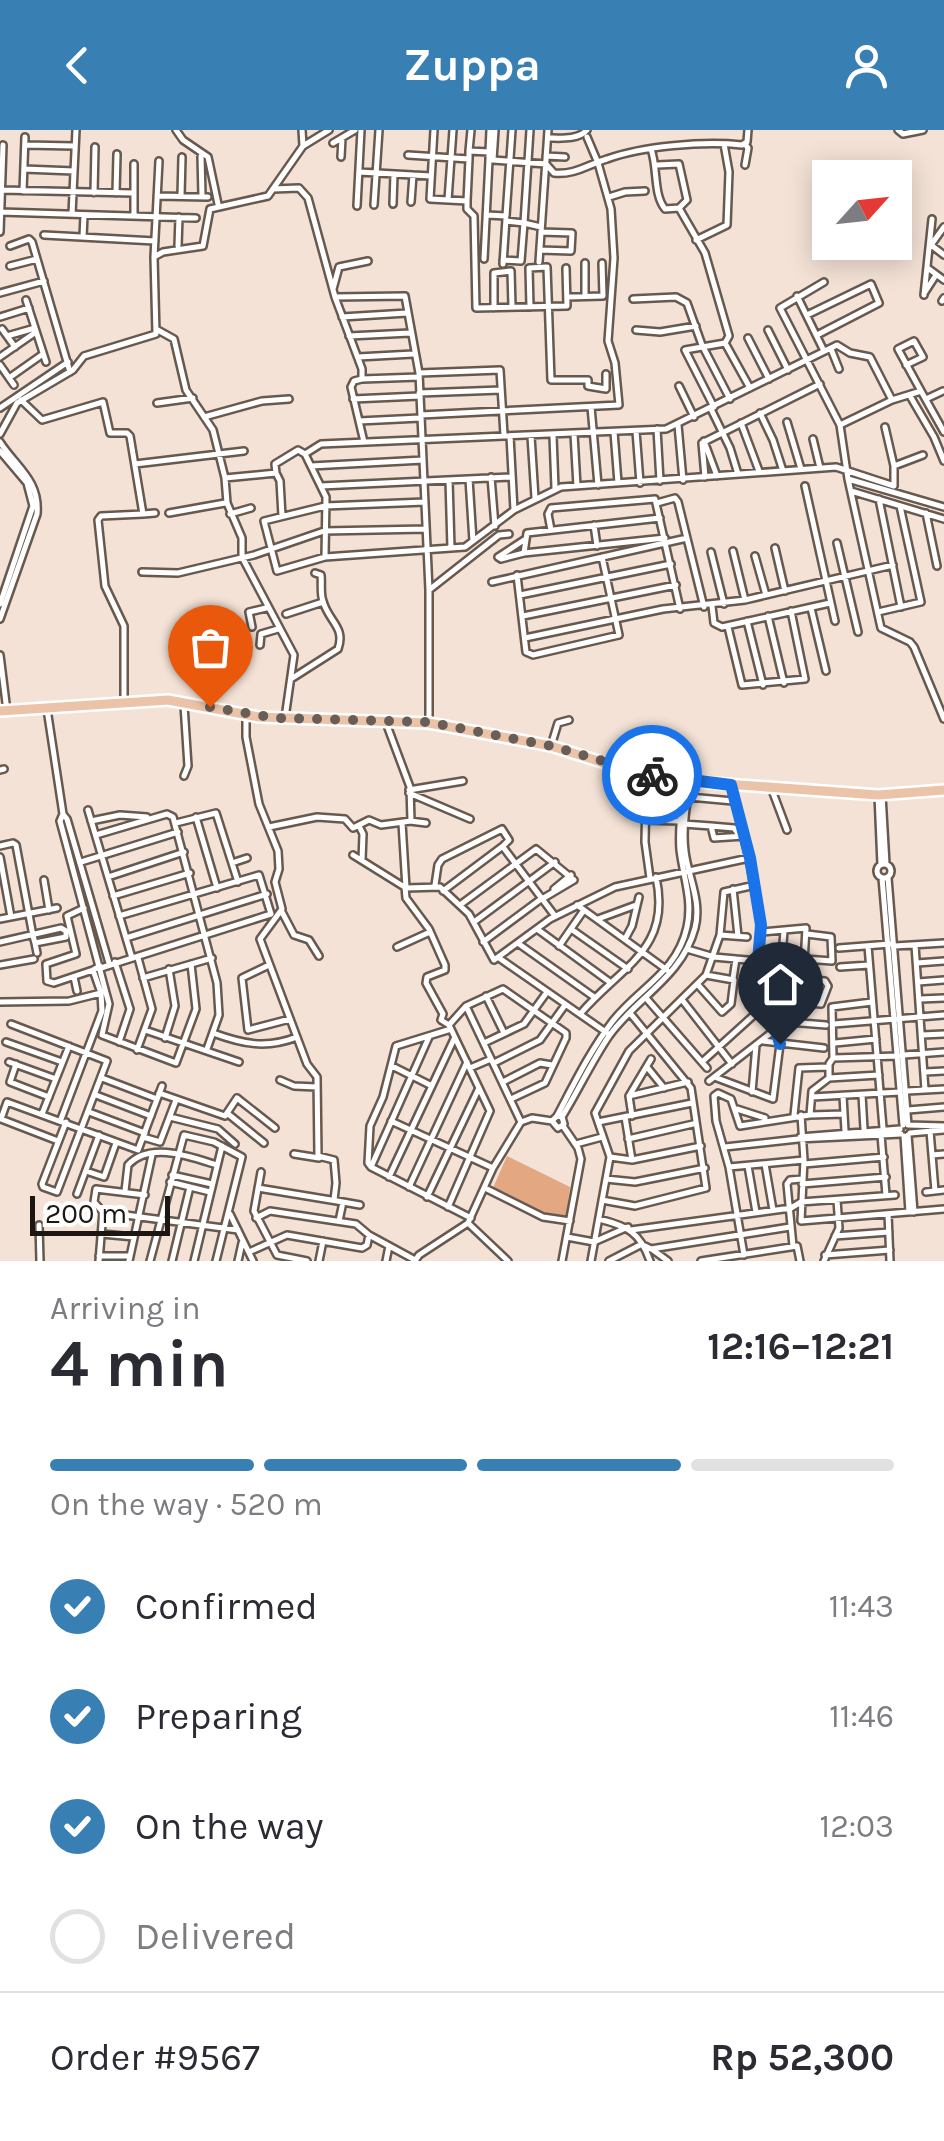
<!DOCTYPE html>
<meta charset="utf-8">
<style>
:root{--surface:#fff;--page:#f2f2f3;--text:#2b2b33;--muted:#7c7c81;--line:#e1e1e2;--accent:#387fb4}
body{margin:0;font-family:Karla,sans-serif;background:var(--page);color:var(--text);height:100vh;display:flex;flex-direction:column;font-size:38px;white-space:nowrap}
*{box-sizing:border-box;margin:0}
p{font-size:32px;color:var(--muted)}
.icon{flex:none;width:55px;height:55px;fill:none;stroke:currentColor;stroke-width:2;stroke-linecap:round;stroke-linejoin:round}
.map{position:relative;height:1131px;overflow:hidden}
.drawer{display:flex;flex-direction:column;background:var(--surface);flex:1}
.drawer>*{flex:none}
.needle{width:65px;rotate:63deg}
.controls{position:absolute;left:812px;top:30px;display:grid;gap:20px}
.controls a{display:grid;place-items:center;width:100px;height:100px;border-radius:0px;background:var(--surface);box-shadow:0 5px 25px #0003;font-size:50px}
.scale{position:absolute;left:30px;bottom:25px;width:140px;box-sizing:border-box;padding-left:10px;border:5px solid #1d1713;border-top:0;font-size:28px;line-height:35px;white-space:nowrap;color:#1d1713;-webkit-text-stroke:8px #fff;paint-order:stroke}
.pin{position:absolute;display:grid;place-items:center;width:85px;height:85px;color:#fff;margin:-102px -42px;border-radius:50% 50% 50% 0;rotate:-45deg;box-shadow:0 0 10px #0007}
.pin .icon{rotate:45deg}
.courier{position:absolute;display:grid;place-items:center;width:100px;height:100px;margin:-50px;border:8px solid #1a73e8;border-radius:50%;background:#fff;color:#222;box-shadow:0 2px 12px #0007}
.summary em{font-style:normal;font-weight:700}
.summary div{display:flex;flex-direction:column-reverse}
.summary{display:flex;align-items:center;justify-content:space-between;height:170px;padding:0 50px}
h1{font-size:65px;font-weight:700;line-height:75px}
.bar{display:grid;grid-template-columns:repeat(4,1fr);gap:15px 10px;align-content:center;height:120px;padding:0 50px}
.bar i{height:12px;border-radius:8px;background:var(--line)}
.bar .selected{background:var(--accent)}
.bar p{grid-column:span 4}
.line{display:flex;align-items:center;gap:25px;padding:0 50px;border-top:2px solid var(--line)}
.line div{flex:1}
ol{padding:0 50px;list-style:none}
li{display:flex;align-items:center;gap:30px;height:110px}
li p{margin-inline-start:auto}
li .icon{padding:10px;border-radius:50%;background:var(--accent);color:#fff;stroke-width:4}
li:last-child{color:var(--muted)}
li i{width:55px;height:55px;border:5px solid var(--line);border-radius:50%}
header{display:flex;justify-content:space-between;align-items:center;height:130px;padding:0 50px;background:var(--accent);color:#fff;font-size:45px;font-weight:700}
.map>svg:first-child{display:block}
</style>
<header><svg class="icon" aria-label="back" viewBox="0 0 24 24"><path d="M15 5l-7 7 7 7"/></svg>Zuppa<svg class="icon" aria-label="person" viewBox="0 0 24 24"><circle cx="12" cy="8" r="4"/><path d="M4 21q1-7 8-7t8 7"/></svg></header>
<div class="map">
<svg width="944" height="1131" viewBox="0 0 944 1131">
<rect width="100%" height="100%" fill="#f4e2d6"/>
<path fill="#e3a881" d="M507 1026 570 1057 566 1087 542 1083 492 1060Z"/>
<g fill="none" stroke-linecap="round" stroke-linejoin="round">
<g stroke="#68594f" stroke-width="10">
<path id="minor" d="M176 0 183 10 208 27 218 74
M302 0 303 16
M434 0 430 69 467 71 469 29
M495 0 493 30 546 34 554 43C575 45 587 35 607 29 643 16 703 11 742 15L747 12 748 0
M530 0 524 93 541 97
M898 0 903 4 923 0
M548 8C560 8 578 10 587 0
M333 13 355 0
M25 15 74 16
M651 19C658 38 653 64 665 79L679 78 705 123 729 206 725 213 685 220 714 277
M469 21 471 0
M489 22 490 0
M408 25 469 29V21L489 22V30H493
M201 26 202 66
M546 26 565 27
M341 27 342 8
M134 34V86
M657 35 679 34 687 70 679 78
M745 35 748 18 745 14
M24 39 74 41
M359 42 431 46
M273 59 299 58 308 68 335 167 362 239V249L354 251 351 257 364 312
M2 60 133 63
M23 61 25 7
M94 63 95 17
M116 63 117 24
M157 66 208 67
M181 66 182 27
M609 67 625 62 645 61
M448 70 453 0
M467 71V79L474 86 476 178 567 176 566 138
M411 72 413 45
M393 74 394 44
M374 75 379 0
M357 76 361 0
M0 82 196 88
M72 84 76 0
M487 85 506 86 512 0
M944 97 931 115 944 125
M0 102 3 15
M44 105 155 111
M83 107 84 85
M696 110 727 95 729 42 724 14
M10 116 29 109 32 112 70 242
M178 116 179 87
M540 120 571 121 572 103 541 102
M154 127 159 31
M484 129 489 30
M503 130 521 131 524 93 506 91
M539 132 548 0
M585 133V165
M503 134 506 89
M10 136 37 129
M929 139 944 150
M824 152 780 178 840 295 848 349 881 498 910 512 914 517 944 589
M333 159 339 137 368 131
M925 162 936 145
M0 163 44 151
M924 165 932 89
M797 166 824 221
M335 167 405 166 419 243 429 460V593
M567 167 603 166 602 133
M633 169 676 167 687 173 702 215 730 269
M26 170 46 232
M942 171 944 168
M530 177 529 138 547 137 551 250H588V256L606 259V244
M494 178V143L511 141 512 177
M807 185 871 154 879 173 817 205
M0 187 29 178
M342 187 407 183
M2 199 15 217
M156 199 174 209 186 260 213 300 225 348 227 373 242 408V427L294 525 285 588
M636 200 660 202 696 196
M768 200 788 240
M7 206 35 198
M349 206 410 203
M748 208 769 249
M725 213 750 258
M831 219 839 239
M0 227 36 202
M358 227 413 224
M0 235 14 255
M906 235 923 227 914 211 898 219 921 261
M419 243 500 240 504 305
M9 248 43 224
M362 249 419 247
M679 256 694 287
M419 263 501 260
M910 266 934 307 944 331
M353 269 419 266
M926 269 943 261
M21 270 42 290 103 272 110 303H127L130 306 143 384 101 386 98 390 105 456 124 496V572
M157 273 193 268
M591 277 598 355
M0 278 68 232
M711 279 730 318 738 344
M760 283 773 310 783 341
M421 285 619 275 615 233 608 211 614 128 611 79 598 33 587 7
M204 287 262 271 289 269
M359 291 420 288
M787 292 801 339
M741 293 759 341
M678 295 683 350
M840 295 892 270 921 261 944 302
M657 299 660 351
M636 301 640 353
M614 302 618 353
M0 304 17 273 73 240 84 226 156 204 154 127 163 122 203 116 210 79 268 66 303 16 329 0
M574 304 577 356
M510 306 514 380
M531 306 535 368
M553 306 555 358
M813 309 820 338
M704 311 717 346
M0 312C16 337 40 350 37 384L0 489
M0 321 27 353 33 376 0 474
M135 334 244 321
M311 336 423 330
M894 336 923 325
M276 343 275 334 298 320 305 324
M491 347 495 396
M705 347 702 313 820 254
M225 348 276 343 280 351 282 386
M469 349 473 411
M848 349 944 377
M449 350 451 418
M321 356 512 347
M805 356 835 491
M851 361 944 389
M879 369 901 477
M425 372 325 376 264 391 277 441 325 427 465 417 514 380 561 357 836 337 894 356V336L885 297
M657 373 675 368 678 372 704 477
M169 383 225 373
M926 383 937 436
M143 384 155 383
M230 384 251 378
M660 388 527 403 524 423 665 408
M594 395 597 416
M551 400 548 384 551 378 655 369 680 479
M524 410 498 427 501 429 524 423
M837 413 858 502
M775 418 785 461
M733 421 745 470
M711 422 724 474
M755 426 766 465
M325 427 326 367 305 324 321 314 666 299 837 215 850 223 870 227 892 270
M142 442 178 443 254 425 324 401 426 399
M517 445 526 522 533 525 619 505 602 427
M492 452 687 408
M429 460 499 405 509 404
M520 465 671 434
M712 476 714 493 722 497 830 473
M811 478 826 541
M878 482 921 472 900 376
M286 484 323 472
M523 486 676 455
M768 486 784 553
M747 491 763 555
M252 497 249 482 266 478
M728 497 742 555 805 549 791 481
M525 508 663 479 745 470 893 435
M260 515 261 504 278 499
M0 525 7 581
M291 549 338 519C346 497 328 491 323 471 320 464 322 453 321 445L315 443
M47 579 63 684 60 691 109 874 102 905 176 933 196 879 191 834
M246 585V607L259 674 278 721 279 739 275 752 282 779 260 809 307 934 317 947 318 1026 334 1030 336 1053 334 1070
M551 616 558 593 569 590
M0 640 4 639
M184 646 188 636 184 575
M409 660 463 651
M772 660 787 700
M409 663 470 689
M878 665 881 735
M882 665 886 734
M88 680 132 828
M63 684 67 689 109 833
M196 687 217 758
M644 690 679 691
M91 691 120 685 147 687
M410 691 426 693
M176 693 216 683 238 752
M402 693 406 758
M684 694 711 696 714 708 744 706
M359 696 363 704 362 730
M711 696 734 698 739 705
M269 697 317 687 345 689 353 698 369 690 381 695 411 691 410 657 385 590
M96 705 167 684 173 687 217 853 219 885 207 919
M0 716 13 713 16 715 33 806 35 813 66 807V801L61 798 0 812
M503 717 555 786
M353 725 406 758 440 757 469 784 494 830 550 789 615 757 749 728
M0 727 11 787
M81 732 178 702
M232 733 247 728
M877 741a7 7 0 1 1 14 0a7 7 0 1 1-14 0Z
M108 747 184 722
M650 748 645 712 646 663 733 671
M882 748 903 995
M888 748 908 995
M44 750 49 780
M435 755 438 735 442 729 502 699 509 710 503 716 443 761
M405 757 406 768 429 799 445 835V840L427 847 426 853 443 884 441 890 449 895 490 981 448 1077
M554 759 571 745
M733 759 738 806
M113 766 190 743
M460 775 536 719 574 750 542 769
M577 775 667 840
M84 778 67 786 76 824 46 834 47 851 54 853 93 840
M282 782 294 805 309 810 319 826
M0 789 57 778
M598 789 636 775
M474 792 555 732
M537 799 611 853
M571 799 628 839
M762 802 806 798 803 850
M720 805 747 807
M126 808 267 764
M625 809 632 796 639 767
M483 812 541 769
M35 813 37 823
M519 814 594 867
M915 815 925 960
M559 816 584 780
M868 816 883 998
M895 816 944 813
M397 817 430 802
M839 818 890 814
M687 819 714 827 758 831
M499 828 607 903
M805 829 832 831 831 807 807 804
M115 832 130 879 119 912
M917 833 944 831
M0 835 34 829
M269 835 242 848 248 900 290 889
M840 837 869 835
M101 838 271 784 259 745 119 786
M74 847 77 861
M143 848 212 828
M733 849 736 829
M918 852 944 850
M699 856 722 882 731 874 734 850 706 845
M486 866 504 903
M646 868 707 938
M756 868 821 874 828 856 825 851 779 848
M920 869 944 868
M683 871 732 934
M0 872 69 871 101 863
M466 876 520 990
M581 883C621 836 672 820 656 747
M776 891 826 895
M11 894 107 931 57 1062 43 1057 42 1054 66 992
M834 894 944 885
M449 895 466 876 503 859 566 903V908L545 953 511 969
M145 900 239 932
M213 903C243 914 266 919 297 907
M922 905 944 904
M165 908 175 876 169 839
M763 911 824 918
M6 912 62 932
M484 913 524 894 547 862
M835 913 876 909
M137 920 152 879 138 828
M904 925 944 922
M833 928 898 926
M9 932 56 949
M702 932 754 885 761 795 749 728 731 655
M494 933 540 910 565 875
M16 934 10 952 49 967
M392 936 432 956
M647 937 664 958
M470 938 491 929
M925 942 944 941
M102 948 157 969
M717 948 773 969 780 914 776 899
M829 948 879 945
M280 950 294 956 317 957
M709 951 776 899 784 801
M503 952 540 933 552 935
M907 961 944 959
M752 962 756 915
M159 963 225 986 237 968 275 998
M96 965 151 986
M862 965 864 999
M629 966 688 952
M843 966 845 1001
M812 967 900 962
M737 979 765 988
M908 980 944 977
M89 982 145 1003
M227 983 264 1013
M42 984 69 916
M794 985 799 938 828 937
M801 985 804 1030 801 1091 944 1079
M810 985 844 984
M557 986C574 954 590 921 612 892 638 858 677 843 687 797 693 770 683 746 680 720 678 697 682 674 684 651
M632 986 629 966 651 929
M170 987 218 999 235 1014
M562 987C578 961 592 931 609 906 637 867 682 847 695 798 702 771 688 747 685 721 682 698 686 674 691 652
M625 987 632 1030
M61 989 102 881 101 863 93 840 100 836
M391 991 493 1038
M598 992 692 973
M908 995 944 996
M930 1001 935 1061
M910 1003 944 1000
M881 1005 886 1065
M908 1005 914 1082
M904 1006 909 1082
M143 1007 160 1012 176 970
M800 1007 900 999
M628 1009 693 994
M58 1011 1 989 7 972 138 1020 162 956
M576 1014 602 1007
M725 1017 798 1009 901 1004
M294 1024 319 1028
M932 1025 944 1024
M610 1027 632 1030 701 1016
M765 1034 773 1080
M804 1034 884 1027
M748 1036 756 1082
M371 1037 368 1033 370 996 383 967 396 916 451 899
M371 1037 429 907
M371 1037 471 1088
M729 1037 804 1030
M86 1041 104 1047 116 1013
M261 1042 254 1081 277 1125 307 1131
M172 1045 212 1054
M389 1047 454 909
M606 1049 635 1052 705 1038
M170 1052 210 1062
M802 1054 886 1047
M409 1057 467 932
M258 1058 343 1072 339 1091
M485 1058 543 1087 570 1091
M125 1061 128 1035C150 1011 191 1027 217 1035
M926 1062 944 1060
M77 1064 99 1005
M427 1067 479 958
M602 1070 635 1076 706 1058 691 958 630 883
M343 1072 360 1075
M103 1082 238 1100
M230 1084 253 1131
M888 1084 890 1131
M256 1088 270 1081 356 1094 369 1105 415 1130
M599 1089C627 1096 640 1102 650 1131
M468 1093 508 1131
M39 1095 40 1131
M631 1100 791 1078 801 1072 895 1065
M102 1104 134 1107
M835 1106 889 1102
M567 1107 594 1112 628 1097
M645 1116 651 1119 790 1097
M793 1116 787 1054 790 1050 802 1049
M653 1120 668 1131
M249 1122 287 1105 362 1118 367 1115 369 1105
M744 1125 729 1037 716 991 714 966 718 963 731 969 740 996 810 985 812 961 829 948V934L833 928 832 877 872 872
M825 1125 890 1120
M99 1126H130
M99 1131 103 1082 94 1072 96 1059 145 1065
M129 1131 152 1025
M150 1131 184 1005 214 1012 242 1027 216 1131
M172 1131 190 1057
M194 1131 222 1016
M238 1131 242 1113
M319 1131 323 1111
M386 1131 389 1116
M415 1131 419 1125 468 1093 493 1038 521 992 532 988 552 991 557 986 562 987 564 994 558 998 552 991
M562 1131 581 1029 578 1018 563 996
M591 1131 610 1027 595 983 629 921 706 845 720 805 724 762 755 755
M609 1131 642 1114
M701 1131 797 1116 800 1131
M824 1131 839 1098 837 1070"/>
</g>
<g stroke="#fff" stroke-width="14">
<path id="primary" d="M0 581 168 570 259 587 429 593 551 616 633 642 684 651 878 665 944 660"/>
</g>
<use href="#minor" stroke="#fff" stroke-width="5"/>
<use href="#primary" stroke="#ebc3a8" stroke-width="9"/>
</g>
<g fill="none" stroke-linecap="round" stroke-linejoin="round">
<path stroke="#685e57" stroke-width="10" stroke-dasharray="0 18" d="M210 577 276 588 428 592 551 616 652 645"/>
<path stroke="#1a73e8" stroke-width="12" d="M652 645 731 655 750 728 761 795 755 868 777 870 776 899 780 914"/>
</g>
</svg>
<div class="controls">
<a><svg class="needle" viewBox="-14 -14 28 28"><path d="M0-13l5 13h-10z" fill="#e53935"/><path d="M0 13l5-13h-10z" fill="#7c7c81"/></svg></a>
</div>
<div class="scale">200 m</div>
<div class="pin" style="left:210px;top:577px;background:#ea580c"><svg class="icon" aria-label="bag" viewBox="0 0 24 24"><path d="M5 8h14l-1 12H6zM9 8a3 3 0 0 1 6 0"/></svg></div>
<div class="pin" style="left:780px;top:914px;background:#1f2937"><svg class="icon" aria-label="home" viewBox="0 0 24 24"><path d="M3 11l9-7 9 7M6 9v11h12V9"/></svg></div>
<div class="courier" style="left:652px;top:645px"><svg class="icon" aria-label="bike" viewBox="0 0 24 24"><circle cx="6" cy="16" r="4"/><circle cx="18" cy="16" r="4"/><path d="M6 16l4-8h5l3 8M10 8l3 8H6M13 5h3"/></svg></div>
</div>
<section class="drawer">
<div class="summary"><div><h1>4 min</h1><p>Arriving in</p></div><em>12:16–12:21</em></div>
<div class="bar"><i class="selected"></i><i class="selected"></i><i class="selected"></i><i></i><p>On the way · 520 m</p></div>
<ol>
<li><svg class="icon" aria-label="check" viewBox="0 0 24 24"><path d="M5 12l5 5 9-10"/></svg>Confirmed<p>11:43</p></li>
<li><svg class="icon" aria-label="check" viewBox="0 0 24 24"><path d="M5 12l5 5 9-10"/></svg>Preparing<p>11:46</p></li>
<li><svg class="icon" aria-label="check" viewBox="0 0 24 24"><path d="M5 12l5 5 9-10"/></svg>On the way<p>12:03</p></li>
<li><i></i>Delivered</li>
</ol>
<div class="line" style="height:130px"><div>Order #9567</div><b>Rp 52,300</b></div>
</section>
